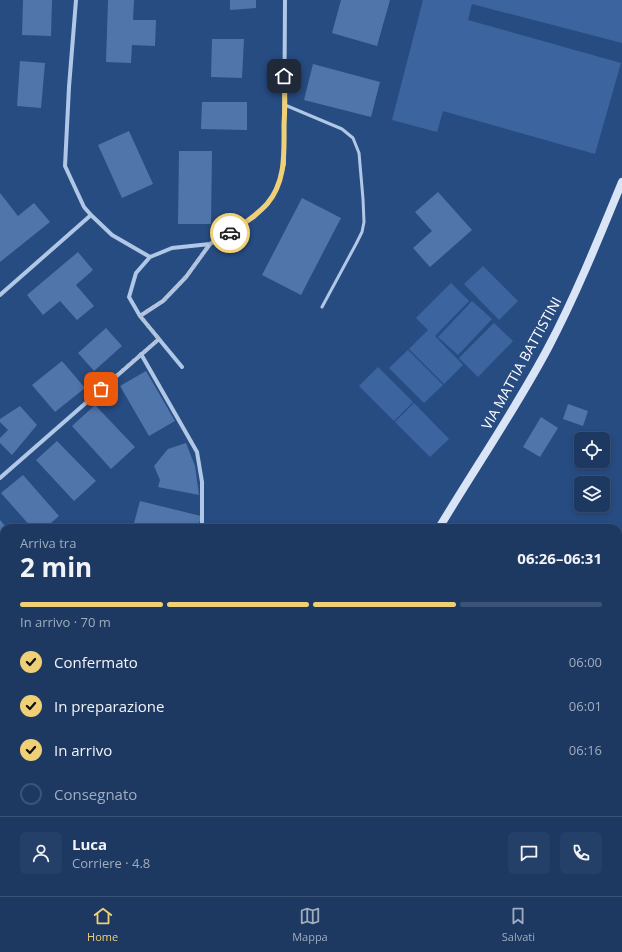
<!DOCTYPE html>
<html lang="it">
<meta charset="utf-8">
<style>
:root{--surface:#1d3962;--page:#254068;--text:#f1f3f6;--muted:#a0acbe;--line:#3b5377;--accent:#efd076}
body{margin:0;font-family:"Open Sans",sans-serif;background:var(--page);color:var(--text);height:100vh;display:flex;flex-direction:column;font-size:15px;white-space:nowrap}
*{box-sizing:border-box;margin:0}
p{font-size:13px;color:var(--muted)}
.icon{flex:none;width:22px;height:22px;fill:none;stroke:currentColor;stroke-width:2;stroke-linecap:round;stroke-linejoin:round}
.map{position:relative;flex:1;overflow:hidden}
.side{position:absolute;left:0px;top:524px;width:622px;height:372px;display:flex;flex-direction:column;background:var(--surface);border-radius:12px 12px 0 0;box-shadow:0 2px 6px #0003,0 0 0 1px var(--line)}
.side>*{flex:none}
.tools{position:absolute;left:574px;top:432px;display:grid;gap:8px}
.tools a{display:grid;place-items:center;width:36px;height:36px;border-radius:6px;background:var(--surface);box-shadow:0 2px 6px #0003,0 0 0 1px var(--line);font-size:20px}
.pin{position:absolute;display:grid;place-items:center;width:34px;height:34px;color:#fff;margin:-17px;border-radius:8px;box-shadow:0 2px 6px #0006}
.courier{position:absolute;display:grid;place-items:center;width:40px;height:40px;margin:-20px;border:3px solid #efd076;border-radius:50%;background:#fff;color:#222;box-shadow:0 1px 5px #0007}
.overview em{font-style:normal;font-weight:700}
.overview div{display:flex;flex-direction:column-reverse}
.overview{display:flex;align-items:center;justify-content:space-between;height:68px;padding:0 20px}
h1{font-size:26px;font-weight:700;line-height:30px}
.bar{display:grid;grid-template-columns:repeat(4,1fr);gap:6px 4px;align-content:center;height:48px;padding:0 20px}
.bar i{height:5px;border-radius:3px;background:var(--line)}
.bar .active{background:var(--accent)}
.bar p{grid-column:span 4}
.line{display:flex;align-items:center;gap:10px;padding:0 20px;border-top:1px solid var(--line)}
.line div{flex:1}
.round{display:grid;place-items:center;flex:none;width:42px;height:42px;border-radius:6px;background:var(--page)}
ol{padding:0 20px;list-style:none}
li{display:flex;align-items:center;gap:12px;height:44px}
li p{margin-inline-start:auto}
li .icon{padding:4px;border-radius:50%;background:var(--accent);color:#111;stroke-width:4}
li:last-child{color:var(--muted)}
li i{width:22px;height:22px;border:2px solid var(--line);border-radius:50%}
.menu{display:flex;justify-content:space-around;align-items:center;height:56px;border-top:1px solid var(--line);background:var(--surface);font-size:11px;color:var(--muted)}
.menu a{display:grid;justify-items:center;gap:2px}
.menu .active{color:var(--accent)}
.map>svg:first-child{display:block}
</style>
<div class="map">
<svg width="622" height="896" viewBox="0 0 622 896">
<rect width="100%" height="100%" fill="#274c82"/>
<path fill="#3c659f" d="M423 0H622V43L472 4 468 20 621 63 595 154 443 111 437 132 392 120Z
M483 266 518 301 499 320 464 284Z
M451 283 469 301 435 336 463 365 444 384 409 349 428 330 416 318Z
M472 301 492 319 458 355 438 337Z
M494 323 513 341 478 377 459 358Z
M408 350 443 385 424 403 389 368Z
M378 367 413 402 394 421 359 386Z
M414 403 449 439 430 457 395 422Z"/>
<path fill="#5075ab" d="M23 0H52L51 36 22 35Z
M108 0H134L133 20H156L155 46 132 45 131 63 106 62Z
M230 0H256V8L230 10Z
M341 0H390L377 46 332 33Z
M212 39H244L242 78 211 77Z
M20 61 45 63 41 108 17 106Z
M313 64 380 82 371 117 304 100Z
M202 102H247V130L201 129Z
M129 131 153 184 122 198 98 145Z
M179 151H212L211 224H178Z
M438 192 472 230 430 267 413 248 432 231 415 212Z
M0 193 18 216 34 203 50 222 0 262Z
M302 198 341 218 301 295 262 275Z
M78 252 93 270 76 285 94 306 77 320 60 301 43 315 27 295Z
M106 328 122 346 94 371 78 353Z
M62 361 85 388 55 412 32 385Z
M146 371 175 421 149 436 120 386Z
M568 404 588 411 583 426 563 419Z
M95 405 135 447 111 469 72 426Z
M20 406 37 425 12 455 0 443V438L8 430 0 422V419Z
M541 417 558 428 540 457 523 447Z
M57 441 96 481 74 501 36 460Z
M186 443 195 466 199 495 158 487 160 480 154 466 168 449Z
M23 475 59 516 45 528H32L1 493Z
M140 501 201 516 198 528H155L134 523Z
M0 520 7 528H4V571L0 567Z
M618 598H622V653L618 660Z
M4 625V656H0V626Z
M618 733 622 737V772H618Z
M4 787V825L0 818V788Z
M618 853H622V890L618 891Z
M4 857V887L1 888 0 886V859Z
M195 892H218L222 896H198Z
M304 892H306L313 896H302Z
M441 892H492L494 896H442Z
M515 892H583V896H515Z"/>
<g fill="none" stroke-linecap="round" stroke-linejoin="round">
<path stroke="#b0c7e6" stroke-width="3" d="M285 105 342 129 353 138 359 153 363 199 364 222 362 232 356 244 322 307
M48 892 51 896
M170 892 175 896"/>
<path stroke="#b0c7e6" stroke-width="4" d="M76 0 69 87 65 166 84 207 91 215 112 235 150 257
M210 244 186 277 163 301 140 316 129 297 136 273 150 257 172 248 210 244 254 217 268 203 275 192 280 179 284 164 285 0
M0 295 91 215
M140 316 182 367
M141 354 197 452 202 482V528
M0 478 159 339
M0 695H4
M618 712 622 716
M0 776 4 774
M618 794H622"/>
<path stroke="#d9e5f6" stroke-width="8" d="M439 528C475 468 515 410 548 348 576 295 599 238 622 182
M91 896 98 892"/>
</g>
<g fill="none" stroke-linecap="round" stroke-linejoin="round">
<path stroke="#b3c0d3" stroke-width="4" stroke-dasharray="0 7.2" d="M101 389 159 339 140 316 163 301 186 277 210 244 230 233"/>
<path stroke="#efd076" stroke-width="5" d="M230 233C243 224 256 216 267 204 286 182 284 153 284 125 285 109 285 92 284 76"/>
</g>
<g text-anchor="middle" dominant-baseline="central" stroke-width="3" stroke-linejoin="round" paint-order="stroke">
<g font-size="14" fill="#fff" stroke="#274c82">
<text transform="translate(521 363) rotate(-61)">VIA MATTIA BATTISTINI</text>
</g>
</g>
</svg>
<div class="tools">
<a><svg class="icon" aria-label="locate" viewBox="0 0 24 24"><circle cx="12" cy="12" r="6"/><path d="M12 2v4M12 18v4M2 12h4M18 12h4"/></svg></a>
<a><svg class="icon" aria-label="layers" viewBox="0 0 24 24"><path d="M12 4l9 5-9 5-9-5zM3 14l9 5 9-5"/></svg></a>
</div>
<div class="pin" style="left:101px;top:389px;background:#ea580c"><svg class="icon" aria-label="bag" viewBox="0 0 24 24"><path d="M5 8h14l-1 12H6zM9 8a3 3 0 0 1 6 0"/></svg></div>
<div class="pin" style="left:284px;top:76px;background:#1f2937"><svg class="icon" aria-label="home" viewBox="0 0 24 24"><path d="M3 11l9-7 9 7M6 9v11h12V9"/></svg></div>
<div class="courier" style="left:230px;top:233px"><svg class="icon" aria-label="car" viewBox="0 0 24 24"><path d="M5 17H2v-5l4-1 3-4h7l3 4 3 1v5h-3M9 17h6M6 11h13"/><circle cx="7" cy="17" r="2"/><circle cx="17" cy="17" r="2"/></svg></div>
<section class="side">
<div class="overview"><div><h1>2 min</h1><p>Arriva tra</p></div><em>06:26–06:31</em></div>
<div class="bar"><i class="active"></i><i class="active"></i><i class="active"></i><i></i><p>In arrivo · 70 m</p></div>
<ol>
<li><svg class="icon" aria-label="check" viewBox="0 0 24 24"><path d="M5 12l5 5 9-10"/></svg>Confermato<p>06:00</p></li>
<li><svg class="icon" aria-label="check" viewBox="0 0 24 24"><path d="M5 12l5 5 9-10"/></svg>In preparazione<p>06:01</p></li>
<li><svg class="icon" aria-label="check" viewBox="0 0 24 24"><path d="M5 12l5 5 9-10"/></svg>In arrivo<p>06:16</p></li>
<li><i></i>Consegnato</li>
</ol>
<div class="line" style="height:72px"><a class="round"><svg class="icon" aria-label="person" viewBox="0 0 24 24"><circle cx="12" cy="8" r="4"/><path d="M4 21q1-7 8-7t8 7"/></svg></a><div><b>Luca</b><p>Corriere · 4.8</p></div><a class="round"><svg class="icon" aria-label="chat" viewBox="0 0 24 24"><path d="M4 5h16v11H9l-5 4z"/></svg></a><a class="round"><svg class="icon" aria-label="phone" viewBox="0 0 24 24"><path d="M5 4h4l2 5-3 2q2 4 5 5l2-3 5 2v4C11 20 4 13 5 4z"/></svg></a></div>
</section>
</div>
<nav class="menu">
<a class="active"><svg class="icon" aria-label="home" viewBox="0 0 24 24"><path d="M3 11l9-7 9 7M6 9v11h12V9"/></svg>Home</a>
<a><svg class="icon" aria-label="map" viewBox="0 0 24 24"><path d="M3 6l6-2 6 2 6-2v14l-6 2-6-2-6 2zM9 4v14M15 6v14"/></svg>Mappa</a>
<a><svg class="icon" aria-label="saved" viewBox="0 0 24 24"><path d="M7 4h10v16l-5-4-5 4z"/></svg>Salvati</a>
</nav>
